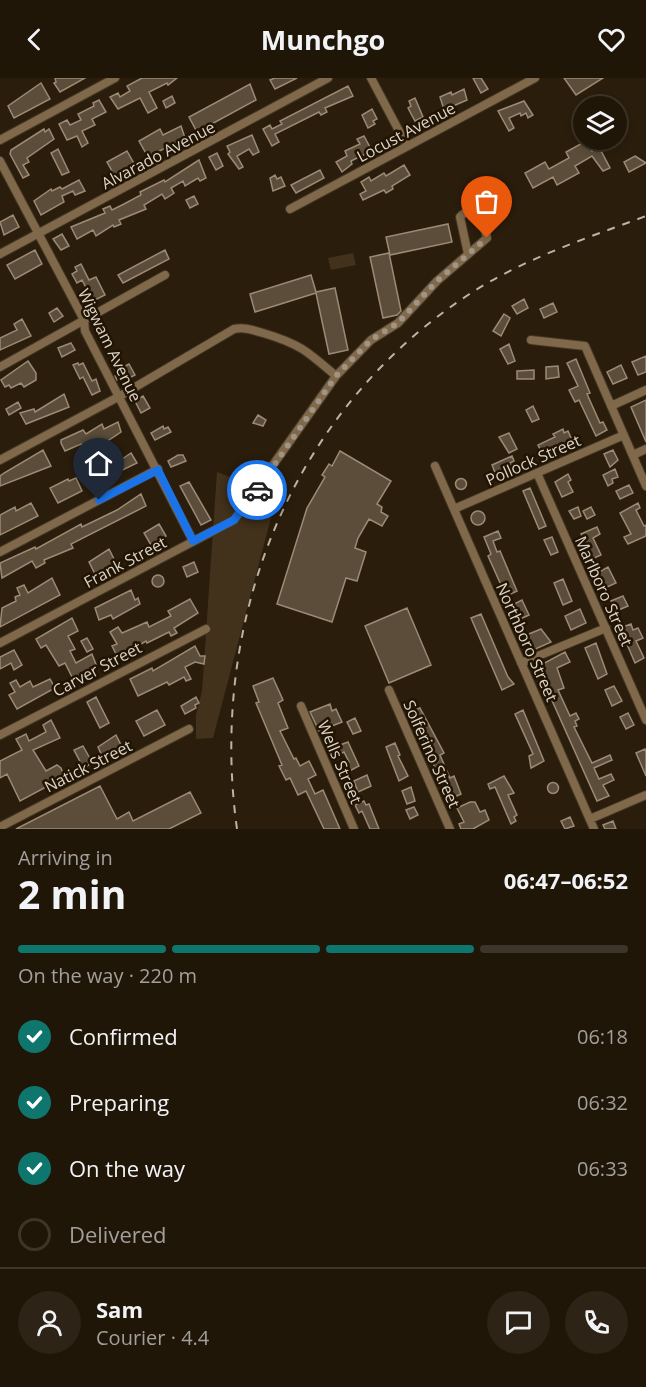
<!DOCTYPE html>
<meta charset="utf-8">
<style>
:root{--surface:#201608;--page:#2d2316;--text:#f1f3f6;--muted:#a29f9c;--line:#3d3529;--accent:#0f766e}
body{margin:0;font-family:"Open Sans",sans-serif;background:var(--page);color:var(--text);height:100vh;display:flex;flex-direction:column;font-size:22px;white-space:nowrap}
*{box-sizing:border-box;margin:0}
p{font-size:20px;color:var(--muted)}
.icon{flex:none;width:33px;height:33px;fill:none;stroke:currentColor;stroke-width:2;stroke-linecap:round;stroke-linejoin:round}
.map{position:relative;height:751px;overflow:hidden}
.details{display:flex;flex-direction:column;background:var(--surface);flex:1}
.details>*{flex:none}
.fabs{position:absolute;left:573px;top:18px;display:grid;gap:12px}
.fabs a{display:grid;place-items:center;width:54px;height:54px;border-radius:50%;background:var(--surface);box-shadow:0 3px 9px #0003,0 0 0 2px var(--line);font-size:30px}
.pin{position:absolute;display:grid;place-items:center;width:51px;height:51px;color:#fff;margin:-62px -26px;border-radius:50% 50% 50% 0;rotate:-45deg;box-shadow:0 0 6px #0007}
.pin .icon{rotate:45deg}
.courier{position:absolute;display:grid;place-items:center;width:60px;height:60px;margin:-30px;border:4px solid #1a73e8;border-radius:50%;background:#fff;color:#222;box-shadow:0 2px 8px #0007}
.head em{font-style:normal;font-weight:700}
.head div{display:flex;flex-direction:column-reverse}
.head{display:flex;align-items:center;justify-content:space-between;height:102px;padding:0 18px}
h1{font-size:39px;font-weight:700;line-height:45px}
.bar{display:grid;grid-template-columns:repeat(4,1fr);gap:9px 6px;align-content:center;height:72px;padding:0 18px}
.bar i{height:8px;border-radius:4px;background:var(--line)}
.bar .on{background:var(--accent)}
.bar p{grid-column:span 4}
.line{display:flex;align-items:center;gap:15px;padding:0 18px;border-top:2px solid var(--line)}
.line div{flex:1}
.round{display:grid;place-items:center;flex:none;width:63px;height:63px;border-radius:32px;background:var(--page)}
ol{padding:0 18px;list-style:none}
li{display:flex;align-items:center;gap:18px;height:66px}
li p{margin-inline-start:auto}
li .icon{padding:6px;border-radius:50%;background:var(--accent);color:#fff;stroke-width:4}
li:last-child{color:var(--muted)}
li i{width:33px;height:33px;border:3px solid var(--line);border-radius:50%}
header{display:flex;justify-content:space-between;align-items:center;height:78px;padding:0 18px;background:var(--surface);font-size:27px;font-weight:700}
.map>svg:first-child{display:block}
</style>
<header><svg class="icon" aria-label="back" viewBox="0 0 24 24"><path d="M15 5l-7 7 7 7"/></svg>Munchgo<svg class="icon" aria-label="heart" viewBox="0 0 24 24"><path d="M12 20l-8-8c-3-5 5-10 8-4 3-6 11-1 8 4z"/></svg></header>
<div class="map">
<svg width="646" height="751" viewBox="0 0 646 751">
<rect width="100%" height="100%" fill="#2b1d0b"/>
<path fill="#42311b" d="M353 175 356 187 331 192 328 180Z
M217 394 277 417 213 660 196 661V637L202 613Z"/>
<path fill="#5c4d3a" stroke="#9b8a75" stroke-width="1.5" d="M55 0H85L60 14 54 5 56 4Z
M142 0H177L168 7 167 5 149 14 157 30 148 35 140 20 118 31 110 19 118 15 120 19 130 13 127 8Z
M275 0H297L275 11 270 2Z
M473 0H481L488 11 481 15Z
M564 0H603L576 17Z
M41 5 50 21 14 40 8 28Z
M250 6 256 22 197 54 189 39Z
M348 8 353 18 325 30 327 34 321 37 319 34 275 56 279 64 272 68 263 51 270 47 272 51 282 46 280 43Z
M464 11 467 22 444 32 440 19 451 14 452 17Z
M172 18 175 25 166 30 163 23Z
M415 20 423 39 415 43 408 30 411 28 409 23Z
M99 22 106 34 92 41 95 47 82 53 88 65 82 69 77 58 67 62 59 46 67 42 70 47 81 42 78 36 94 28 93 25Z
M524 23 533 37 528 40 526 35 521 38 520 35 509 40 514 50 509 53 498 33Z
M372 31 377 41 373 43 375 46 368 50 362 37Z
M181 48 185 60 148 79 139 63 160 51 163 57Z
M44 51 45 54 49 51 54 61 27 80 29 84 23 87 29 97 23 100 10 76 11 72Z
M252 57 259 74 253 77 249 71 237 78 243 89 239 91 228 76 230 74 227 68Z
M364 58 372 73 351 83 352 86 342 94 336 84 347 78 345 73 360 66 357 61Z
M586 63 592 73 599 69 610 90 603 93 592 78 575 88 579 95 557 107 553 99 533 110 525 95 545 84 549 91 569 80 566 74Z
M58 71 69 94 62 97 51 75Z
M127 73 136 89 116 100 107 84Z
M217 75 223 88 216 92 209 79Z
M635 78 646 85 629 94 624 84Z
M199 82 206 100 200 103 198 100 185 108 183 103 171 110 174 115 165 121 162 116 144 127 146 131 119 142 121 146 114 149 113 147 96 158 93 152 77 161 71 149 105 135 103 131 110 128 112 132 124 126 141 117 140 114 164 102 165 104Z
M404 87 410 97 392 108 393 111 386 115 384 112 363 122 360 116 366 113 361 104 369 99 371 103 384 95 386 98Z
M320 92 324 100 296 115 291 107Z
M275 97 277 101 281 99 285 108 273 113 270 100Z
M79 102 85 113 75 117 73 113 62 118 64 124 41 137 34 123 51 111 52 113 60 109 62 111Z
M194 118 198 126 190 130 186 122Z
M13 137 19 149 4 157 0 144Z
M448 146 452 164 390 177 386 159Z
M62 156 69 168 61 172 53 161Z
M35 172 42 186 15 201 7 187Z
M165 172 169 181 123 205 118 197Z
M389 175 401 233 397 237 383 240 370 179Z
M81 186 89 202 96 199 105 217 93 223 82 202 77 205 72 196 77 193 75 189Z
M311 197 316 214 335 210 348 272 329 276 316 215 255 234 250 216Z
M524 221 528 230 517 236 512 228Z
M553 225 557 234 544 240 540 231Z
M57 230 63 238 54 244 49 235Z
M504 236 510 240 501 258 493 253Z
M22 241 31 258 0 272V260L17 252 14 246Z
M71 265 75 272 62 279 58 270Z
M509 266 515 283 508 286 500 271Z
M646 278V294L638 297 632 284Z
M576 281 590 315 587 316 600 345 603 344 607 352 596 358 579 322 575 324 569 312 578 308 567 285Z
M28 283 36 295V302L24 309 21 305 11 310 9 307 5 309 1 302Z
M78 285 79 287 83 285 92 303 96 301 100 313 92 317 83 299 80 301 73 287Z
M129 286 135 297 126 302 124 299 117 302 115 298 121 294 119 291Z
M621 287 627 300 613 306 607 294Z
M558 288 559 299 546 301V289Z
M534 292V301H517V293Z
M64 316 69 329 26 346 20 335 34 331 35 334Z
M143 318 150 330 141 335 135 323Z
M646 322V364L631 329Z
M18 324 21 330 9 337 6 331Z
M533 328 539 341 532 344 526 332Z
M258 337 266 342 263 348 253 345Z
M118 344 121 354 100 368 98 363 83 370 81 366 65 373 61 365V362L83 352 86 356 102 346 104 351Z
M163 348 164 351 168 349 171 354 155 362 151 355Z
M563 351 564 355 568 353 572 362 542 375 538 367 555 359 553 356Z
M509 355 517 371 509 375 499 359Z
M43 372 51 388 0 408V398L4 395Z
M613 372 618 382 610 389 604 376Z
M340 373 391 403 377 426 382 429 381 434 388 438 382 448 369 441 358 460 355 470 366 474 357 503 346 500 332 544 277 526 307 430 325 399 322 397 329 386 332 388Z
M131 375 137 385 102 402 93 389 101 386 106 392Z
M178 377H183L186 383 171 389 168 383Z
M512 378 514 383 510 385 512 389 496 397 492 387Z
M87 382 90 388 79 394 76 388Z
M615 391 618 399 612 401 613 405 608 408 603 397Z
M568 396 571 402 568 404 573 414 562 419 555 404Z
M76 400 82 413 58 425 50 410 68 401 69 403Z
M455.5 406a5.5 5.5 0 1 1 11 0a5.5 5.5 0 1 1-11 0Z
M189 404 211 442 201 447 180 408Z
M629 407 633 415 620 421 616 413Z
M530 410 546 448 539 451 523 413Z
M141 416 146 428 71 466 73 470 44 482 45 485 36 490 32 483 2 500 0 485 35 469 36 471 81 446 82 449 117 432Z
M31 425 38 438 0 457V437L15 429 16 433Z
M638 425 640 430 636 432 644 448 646 447V458L628 466 624 459 631 456 620 435Z
M578 429 581 438 574 441 569 433Z
M591 429 595 437 587 441 583 433Z
M471 440a7 7 0 1 1 14 0a7 7 0 1 1-14 0Z
M159 446 166 458 151 467 144 455Z
M597 449 600 456 593 460 601 477 592 481 581 456Z
M498 453 501 460 493 463 497 474 500 473 517 513 506 518 488 478 491 476 484 459Z
M552 459 558 474 551 477 544 462Z
M109 471 117 487 96 498 89 484Z
M194 484 198 494 187 499 183 489Z
M608 489 616 505 605 510 597 495Z
M152 503a6 6 0 1 1 12 0a6 6 0 1 1-12 0Z
M52 500 60 517 0 549 2 530 16 523 15 519 20 517 17 510 24 507 28 515Z
M563 501 572 523 563 527 554 505Z
M131 512 135 522 138 520 140 526 113 541 111 537 99 542 95 530Z
M623 518 628 528 616 533 611 523Z
M190 521 198 535 174 550 177 555 171 558 169 554 147 565 146 563 118 580 112 568 117 566 110 554 118 549 122 555 147 544 149 549 171 538 168 533Z
M522 522 529 537 520 541 514 526Z
M407 530 431 587 389 605 365 548Z
M580 531 586 545 571 552 565 538Z
M481 536 508 599 514 606 502 612 471 540Z
M72 540 78 553 68 558 75 571 70 573 76 585 92 576 97 589 74 603 65 585 59 588 46 567 41 570 36 561Z
M631 546 633 552 638 550 643 560 636 563 644 580 635 585 620 550Z
M541 551 551 564 531 573 524 558Z
M87 560 93 571 87 574 81 563Z
M596 565 607 596 598 601 585 570Z
M195 568 200 578H205L204 586 195 584 185 589 191 601 186 603 184 599 169 607 167 604 138 618 130 601 152 590 153 593Z
M14 572 22 587 14 592 11 585 0 591V579Z
M565 574 570 584 557 590 564 610 558 612 570 638 576 635 579 641 575 643 577 648 574 649 592 685 610 677 612 682 594 690 599 701 611 696 614 702 603 707 609 718 597 723 537 589Z
M273 600 283 622 278 625 288 650 280 653 294 681 296 680 300 688 309 683 316 697 308 701 315 716 323 712 340 751H324L306 713 298 717 290 700 286 702 279 688 282 687 256 625 259 624 253 608Z
M50 601 55 610 17 631 9 617 15 614 10 605 16 602 20 609 30 603 33 609Z
M614 608 622 623 612 628 605 612Z
M96 619 109 645 100 650 87 624Z
M196 619 199 625 195 627 196 630 185 636 181 628Z
M330 626 332 633 336 631 342 644 319 653 310 634Z
M420 630 444 675 440 677 450 700 454 698 461 716 452 720 446 709 448 708 442 694 438 696 431 681 411 633Z
M157 632 165 647 144 658 136 643Z
M523 632 544 683 531 690 529 678 533 676 515 636Z
M628 635 634 647 626 651 620 639Z
M355 640 361 653 353 656 347 644Z
M51 642 60 660 33 672 46 693 57 687 61 690 65 701 58 705 57 703 20 723 7 696 0 700V683L22 672 16 661 26 656 29 663 46 654 43 647Z
M116 657 122 669 102 678 98 669Z
M348 664 359 688 344 696 340 688 349 684 344 674 336 678 332 670Z
M395 665 400 677 398 678 408 698 399 703 386 669Z
M83 668 92 684 84 691 74 672Z
M645 671 646 674V698L636 675Z
M367 697 371 708 358 714 354 703Z
M504 698 514 715 508 717 517 737 514 739 516 743 511 746 495 709 490 711 488 706Z
M547.5 710a5.5 5.5 0 1 1 11 0a5.5 5.5 0 1 1-11 0Z
M100 708 117 741 129 734 133 743 190 714 201 735 169 751H16Z
M411 709 415 723 407 726 402 713Z
M364 723 366 727 369 726 379 751H370L362 733 359 735 355 727Z
M470 724H475L480 734 485 732 489 742 473 751H461L459 746 464 744 457 730Z
M414 729 418 737 410 741 406 732Z
M570 739 574 748 565 751 561 743Z
M613 743 616 751H605L603 747Z"/>
<g fill="none" stroke-linecap="round" stroke-linejoin="round">
<g stroke="#443726" stroke-width="10">
<path id="minor" d="M371 0 407 68
M0 62 115 0
M0 83 84 242 85 253 193 463
M290 131 535 0
M0 176 328 0
M531 262 585 268 646 408
M0 289 165 197
M611 328 646 312
M633 377 646 371
M0 382 120 318 234 251C245 249 252 252 263 255 300 266 307 273 336 298
M435 388 594 751
M537 395 646 642
M454 431 624 357
M0 474 158 391
M0 565 234 442 336 298 371 262 398 245 437 203 487 160 482 139C475 134 467 131 460 139L468 176
M521 585 606 550
M389 612 450 751
M301 628 354 751
M0 657 206 551
M590 741 646 717
M0 749 189 651"/>
</g>
<use href="#minor" stroke="#80694a" stroke-width="8"/>
<path stroke="#bcb2a5" stroke-width="2" stroke-dasharray="8 8" stroke-linecap="butt" d="M237 751C208 544 290 334 468 217 523 181 584 161 646 138"/>
</g>
<g fill="none" stroke-linecap="round" stroke-linejoin="round">
<path stroke="#9f9486" stroke-width="6" stroke-dasharray="0 10.8" d="M257 412 336 298 371 262 398 245 437 203 487 160"/>
<path stroke="#1a73e8" stroke-width="8" d="M99 422 158 392 193 463 234 442 257 412"/>
</g>
<g text-anchor="middle" dominant-baseline="central" stroke-width="5" stroke-linejoin="round" paint-order="stroke">
<g font-size="16" fill="#ddd4c9" stroke="#211403">
<text transform="translate(406 54) rotate(-28)">Locust Avenue</text>
<text transform="translate(158 77) rotate(-28)">Alvarado Avenue</text>
<text transform="translate(110 267) rotate(64)">Wigwam Avenue</text>
<text transform="translate(533 382) rotate(-24)">Pollock Street</text>
<text transform="translate(125 484) rotate(-28)">Frank Street</text>
<text transform="translate(604 513) rotate(66)">Marlboro Street</text>
<text transform="translate(527 564) rotate(66)">Northboro Street</text>
<text transform="translate(97 591) rotate(-28)">Carver Street</text>
<text transform="translate(432 676) rotate(66)">Solferino Street</text>
<text transform="translate(340 684) rotate(67)">Wells Street</text>
<text transform="translate(88 688) rotate(-27)">Natick Street</text>
</g>
</g>
</svg>
<div class="fabs">
<a><svg class="icon" aria-label="layers" viewBox="0 0 24 24"><path d="M12 4l9 5-9 5-9-5zM3 14l9 5 9-5"/></svg></a>
</div>
<div class="pin" style="left:487px;top:160px;background:#ea580c"><svg class="icon" aria-label="bag" viewBox="0 0 24 24"><path d="M5 8h14l-1 12H6zM9 8a3 3 0 0 1 6 0"/></svg></div>
<div class="pin" style="left:99px;top:422px;background:#1f2937"><svg class="icon" aria-label="home" viewBox="0 0 24 24"><path d="M3 11l9-7 9 7M6 9v11h12V9"/></svg></div>
<div class="courier" style="left:257px;top:412px"><svg class="icon" aria-label="car" viewBox="0 0 24 24"><path d="M5 17H2v-5l4-1 3-4h7l3 4 3 1v5h-3M9 17h6M6 11h13"/><circle cx="7" cy="17" r="2"/><circle cx="17" cy="17" r="2"/></svg></div>
</div>
<section class="details">
<div class="head"><div><h1>2 min</h1><p>Arriving in</p></div><em>06:47–06:52</em></div>
<div class="bar"><i class="on"></i><i class="on"></i><i class="on"></i><i></i><p>On the way · 220 m</p></div>
<ol>
<li><svg class="icon" aria-label="check" viewBox="0 0 24 24"><path d="M5 12l5 5 9-10"/></svg>Confirmed<p>06:18</p></li>
<li><svg class="icon" aria-label="check" viewBox="0 0 24 24"><path d="M5 12l5 5 9-10"/></svg>Preparing<p>06:32</p></li>
<li><svg class="icon" aria-label="check" viewBox="0 0 24 24"><path d="M5 12l5 5 9-10"/></svg>On the way<p>06:33</p></li>
<li><i></i>Delivered</li>
</ol>
<div class="line" style="height:108px"><a class="round"><svg class="icon" aria-label="person" viewBox="0 0 24 24"><circle cx="12" cy="8" r="4"/><path d="M4 21q1-7 8-7t8 7"/></svg></a><div><b>Sam</b><p>Courier · 4.4</p></div><a class="round"><svg class="icon" aria-label="chat" viewBox="0 0 24 24"><path d="M4 5h16v11H9l-5 4z"/></svg></a><a class="round"><svg class="icon" aria-label="phone" viewBox="0 0 24 24"><path d="M5 4h4l2 5-3 2q2 4 5 5l2-3 5 2v4C11 20 4 13 5 4z"/></svg></a></div>
</section>
